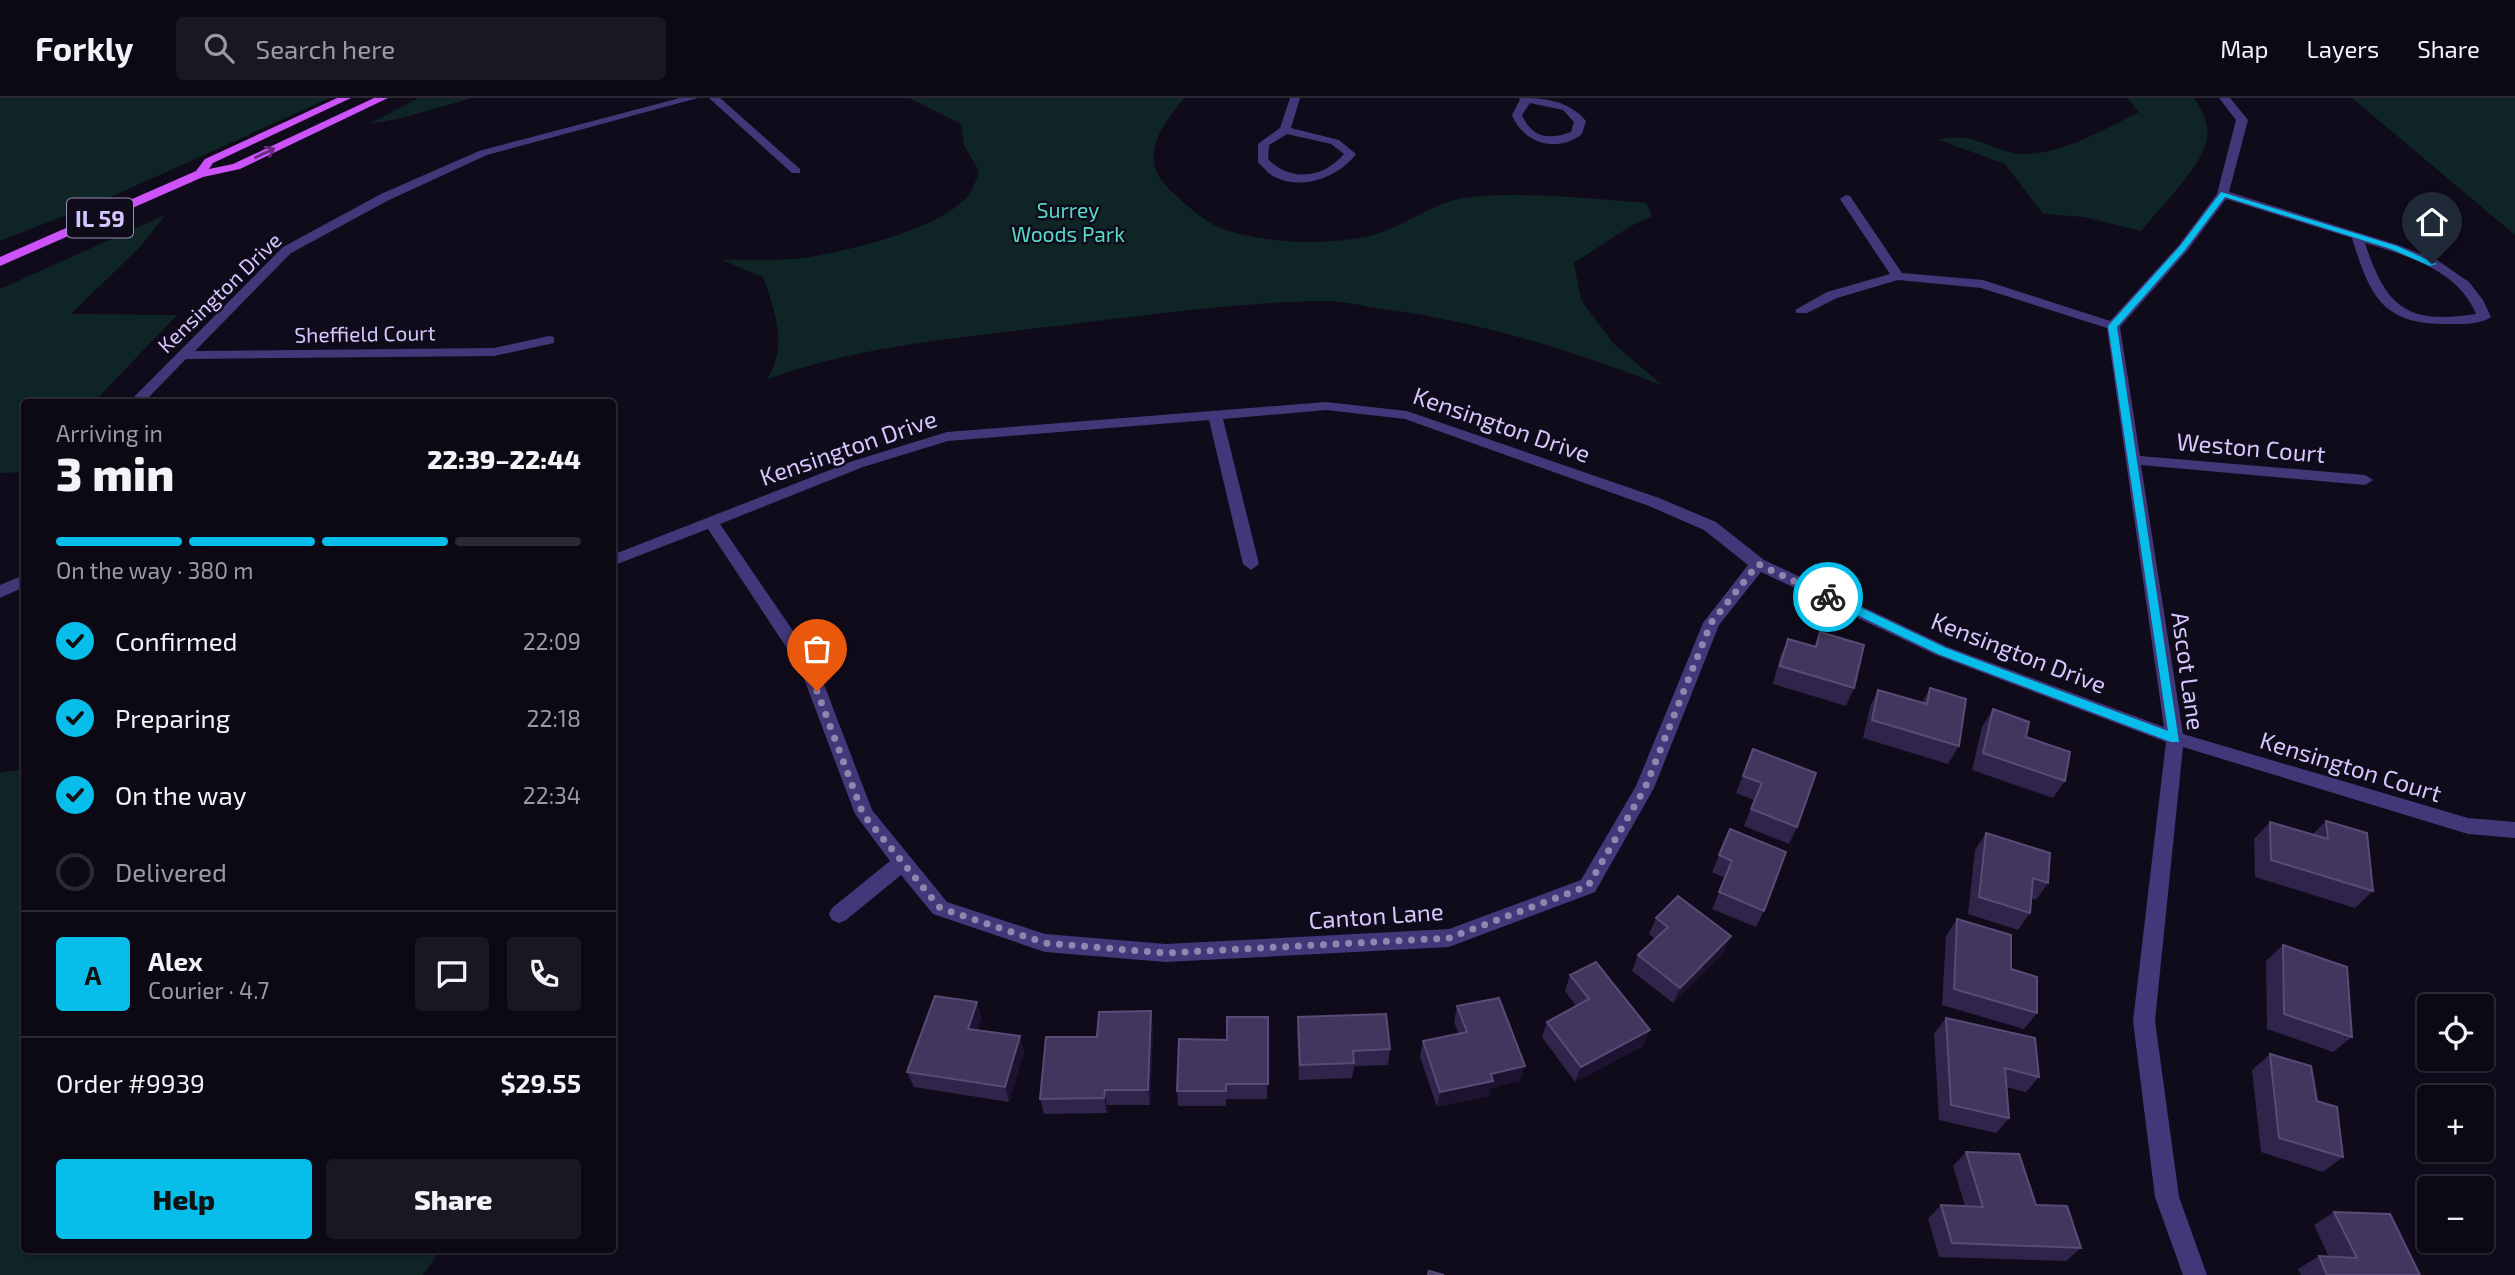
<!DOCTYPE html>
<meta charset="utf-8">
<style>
:root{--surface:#0c0814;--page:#1a1622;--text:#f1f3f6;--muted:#9a9aa0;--line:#2c2934;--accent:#07bdea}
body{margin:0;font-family:"Exo 2",sans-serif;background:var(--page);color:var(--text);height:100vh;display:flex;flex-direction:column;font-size:26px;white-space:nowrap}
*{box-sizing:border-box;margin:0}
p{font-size:23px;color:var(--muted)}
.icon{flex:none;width:38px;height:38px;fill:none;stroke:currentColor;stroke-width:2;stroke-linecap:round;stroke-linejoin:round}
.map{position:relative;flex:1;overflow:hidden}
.side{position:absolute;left:21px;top:301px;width:595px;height:854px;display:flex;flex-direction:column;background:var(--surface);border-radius:7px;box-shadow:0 2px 5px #0004,0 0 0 2px var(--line)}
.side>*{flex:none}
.tools{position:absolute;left:2417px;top:896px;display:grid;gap:14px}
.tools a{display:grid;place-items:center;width:77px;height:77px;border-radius:7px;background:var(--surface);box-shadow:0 2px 5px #0004,0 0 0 2px var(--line);font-size:35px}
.pin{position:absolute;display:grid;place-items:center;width:60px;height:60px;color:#fff;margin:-72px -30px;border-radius:50% 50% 50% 0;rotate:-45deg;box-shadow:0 0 7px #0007}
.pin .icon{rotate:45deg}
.courier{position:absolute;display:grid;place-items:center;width:70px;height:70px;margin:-35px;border:5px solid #07bdea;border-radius:50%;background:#fff;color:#222;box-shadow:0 2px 9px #0007}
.head em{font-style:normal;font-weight:800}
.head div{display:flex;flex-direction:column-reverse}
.head{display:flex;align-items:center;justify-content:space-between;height:119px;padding:0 35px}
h1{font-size:46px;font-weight:800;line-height:52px}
.bar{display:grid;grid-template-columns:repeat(4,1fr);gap:10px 7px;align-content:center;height:84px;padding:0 35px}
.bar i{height:9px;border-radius:5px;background:var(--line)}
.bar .selected{background:var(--accent)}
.bar p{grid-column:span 4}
.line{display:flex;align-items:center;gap:18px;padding:0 35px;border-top:2px solid var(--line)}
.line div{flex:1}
.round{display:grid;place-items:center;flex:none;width:74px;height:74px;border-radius:7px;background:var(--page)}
ol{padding:0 35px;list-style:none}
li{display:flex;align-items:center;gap:21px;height:77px}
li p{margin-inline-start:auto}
li .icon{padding:7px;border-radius:50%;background:var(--accent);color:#111;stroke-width:4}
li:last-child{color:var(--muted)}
li i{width:38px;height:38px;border:4px solid var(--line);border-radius:50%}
.button{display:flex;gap:14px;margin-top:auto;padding:14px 35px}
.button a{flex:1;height:80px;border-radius:7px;background:var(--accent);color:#111;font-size:28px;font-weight:800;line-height:80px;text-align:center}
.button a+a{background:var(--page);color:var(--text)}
header{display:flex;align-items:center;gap:42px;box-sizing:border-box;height:98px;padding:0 35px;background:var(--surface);border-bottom:2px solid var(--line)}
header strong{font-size:33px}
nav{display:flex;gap:38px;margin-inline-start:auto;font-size:24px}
.search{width:490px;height:63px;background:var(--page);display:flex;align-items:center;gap:18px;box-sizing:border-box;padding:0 24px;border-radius:7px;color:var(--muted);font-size:26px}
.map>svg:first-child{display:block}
</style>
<header>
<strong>Forkly</strong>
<div class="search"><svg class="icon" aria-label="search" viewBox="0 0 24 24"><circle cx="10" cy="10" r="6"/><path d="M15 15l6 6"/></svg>Search here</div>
<nav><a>Map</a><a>Layers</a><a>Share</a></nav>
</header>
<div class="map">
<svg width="2515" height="1177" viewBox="0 0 2515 1177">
<rect width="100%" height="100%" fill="#100b1b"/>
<path fill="#0f2425" d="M0 0H330L95 106 0 143Z
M419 0H472L402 20 369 26Z
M909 0H1184C1162 28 1136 60 1170 92 1185 106 1205 125 1226 132 1269 146 1328 148 1373 137 1407 128 1435 102 1471 99 1528 94 1589 100 1646 105L1652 118 1629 129 1574 165 1581 202 1614 246 1663 288C1572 252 1481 224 1383 211 1363 208 1341 202 1320 203 1224 205 1126 220 1030 231 940 242 851 250 766 282 789 250 775 213 763 179L722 162C748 161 777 163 803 160 844 154 950 130 971 93 975 87 977 79 979 73L964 47 961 26Z
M2127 0H2194C2202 12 2209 25 2207 40 2205 65 2158 112 2141 133L2084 119 2043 116 2005 66 1939 42C1972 31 1998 58 2028 56 2066 54 2105 31 2139 14Z
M2352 0H2515V137Z
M165 117 141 148 71 216 177 217 94 304H24V374L0 375V191Z
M24 671V1152H440L423 1177H0V675Z"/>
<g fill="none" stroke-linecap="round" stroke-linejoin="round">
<path fill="#413879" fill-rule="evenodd" d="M680 0H698L487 57 389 102 291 155 195 253 494 250 549 238 554 239V245L494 258 186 261 144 304H129L283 149 381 96 479 53Z
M709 0H720L800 71V75H792Z
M1290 0H1300L1291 30 1339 42 1356 56C1339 79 1302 93 1275 79 1268 76 1263 69 1258 64V46L1280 30ZM1287 36 1331 46 1344 56C1322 81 1291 84 1268 61L1269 47Z
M1519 0C1545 0 1568 2 1586 23L1582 36C1557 56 1523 45 1512 17L1520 2ZM1530 5 1563 12 1574 24 1571 34C1549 42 1532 40 1522 17Z
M2219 0H2230L2248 22 2229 94 2398 147 2437 162 2469 184 2483 202 2491 219C2482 226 2465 226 2454 226 2383 228 2371 201 2352 140L2226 101 2187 153 2120 229 2140 358 2365 377 2373 382 2365 387 2141 367 2183 636 2468 720 2515 724V740L2468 736 2183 649 2155 923 2179 1099 2207 1177H2183L2155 1099 2133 923 2166 644 1936 557 1761 474 1719 527 1654 690 1595 794 1449 849 1166 864 1045 854 933 816 901 777 846 822 839 825 832 822 829 816 832 810 890 763 855 716 800 570 708 431 612 468V457L853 363 947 334 1326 304 1407 313 1659 400 1716 424 1764 462 1948 549 2164 629 2107 230 1981 190 1898 182 1837 200 1807 215H1797L1795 212 1827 194 1890 176 1840 101 1846 97 1850 98 1902 175 1983 182 2110 223 2179 147 2217 96 2236 22ZM2365 145C2408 158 2458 172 2476 216 2406 227 2386 209 2365 145ZM1326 312 1405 321 1649 408 1704 432 1748 467 1703 525 1636 688 1581 782 1449 831 1166 846 1045 836 947 804 872 712 817 568 720 426 863 369 948 343 1209 322 1243 466 1251 472 1259 466 1223 321Z
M24 477V489L0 500V487Z"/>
<path fill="#cc52fa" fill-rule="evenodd" d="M337 0H351L213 65 209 71 233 66 374 0H388L240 71 203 79 0 168V159L196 73 205 61Z"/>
</g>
<path fill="#2f244a" d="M1820 534 1854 590 1846 608 1773 586 1780 559 1788 541 1814 549Z
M1930 590 1959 648 1948 666 1863 640 1870 609 1878 592 1922 605Z
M1993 611 2026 639 2065 683 2053 700 1972 672 1982 629Z
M1753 651 1797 729 1789 746 1744 728 1754 702 1736 695Z
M2326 723 2373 793 2355 810 2255 779 2254 741 2270 724 2313 736Z
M1730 731 1764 813 1756 829 1712 811 1725 780 1712 774Z
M1986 735 2048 785 2036 802 2031 800 2030 815 2018 832 1968 816 1975 752Z
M1656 820 1731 838 1723 855 1673 905 1632 873 1638 857 1655 841 1649 836Z
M1957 821 2011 871 2037 915 2024 931 1942 907 1946 838Z
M2283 847 2352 939 2333 954 2267 931 2266 863Z
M1570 877 1643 948 1575 984 1542 939 1547 924 1576 908 1565 893Z
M977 904 981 920 977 932 1020 938 1024 954 1009 1004 914 989 907 974Z
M1457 908 1520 983 1491 990 1489 998 1437 1009 1420 959 1423 943 1459 936 1454 924Z
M1151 913 1153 929 1150 1007H1107V1015L1044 1016 1040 1001 1097 939Z
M1268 919 1267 1001H1226V1008H1178L1177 993 1227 942Z
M1298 919 1390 951 1388 967 1354 968 1352 980 1299 982 1297 934Z
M1946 920 2039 979 2026 994 2006 989 2009 1020 1996 1035 1939 1022 1934 936Z
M2270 956 2343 1059 2323 1074 2261 1054 2252 972Z
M1966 1054 2036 1107 2081 1150 2066 1163 1939 1159 1928 1121 1941 1107 1965 1108 1953 1068Z
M2334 1114 2420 1177H2301L2298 1171 2319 1158 2329 1159 2314 1127Z"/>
<path fill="#1b132f" d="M1731 838 1723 855 1673 905 1680 890Z
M977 904 981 920 973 946 968 931Z
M1151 913 1153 929 1150 1007 1148 992Z
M1650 932 1643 948 1575 984 1581 969Z
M1020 938 1024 954 1009 1004 1005 989Z
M1525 968 1520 983 1491 990 1489 998 1437 1009 1440 994 1491 976Z
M1105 992 1107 1007V1015L1104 1000Z"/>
<path fill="#41365d" stroke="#584c76" stroke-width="2" d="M1820 534 1864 547 1854 590 1780 568 1788 541 1816 549Z
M1930 590 1966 601 1959 648 1872 622 1878 592 1927 606Z
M1993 611 2029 624 2026 639 2070 654 2065 683 1983 655Z
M1753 651 1816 675 1797 729 1751 711 1762 685 1743 678Z
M2326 723 2367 735 2373 793 2271 762 2270 724 2328 741Z
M1730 731 1786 754 1764 813 1719 794 1732 763 1719 757Z
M1986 735 2050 755 2048 785 2033 780 2030 815 1979 799Z
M1678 798 1731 838 1680 890 1638 857 1668 829 1656 820Z
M1957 821 2011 837V871L2037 879V915L1954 891Z
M2283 847 2347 869 2352 939 2284 916Z
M1596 864 1650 932 1581 969 1547 924 1589 901 1570 877Z
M935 898 977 904 968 931 1020 938 1005 989 907 974Z
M1499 900 1525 968 1491 976 1493 983 1440 994 1423 943 1467 934 1457 908Z
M1151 913 1148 992H1105L1104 1000 1040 1001 1046 939H1097L1099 914Z
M1386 916 1390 951 1353 953 1354 965 1300 967 1298 919Z
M1227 919H1268V986H1226V993H1177L1179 941 1227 942Z
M1946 920 2035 940 2039 979 2005 970 2009 1020 1951 1007Z
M2270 956 2311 968 2317 1003 2337 1009 2343 1059 2279 1040Z
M1966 1054 2019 1056 2036 1107 2067 1108 2081 1150 1952 1145 1941 1107 1983 1109Z
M2334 1114 2390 1116 2420 1177H2327L2319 1158 2357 1160Z
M1429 1173 1444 1177H1428Z"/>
<defs><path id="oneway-shaft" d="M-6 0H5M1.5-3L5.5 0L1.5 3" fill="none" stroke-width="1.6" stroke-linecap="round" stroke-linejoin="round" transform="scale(1.75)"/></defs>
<use stroke="#652b7f" href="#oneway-shaft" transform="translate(265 55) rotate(-25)"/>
<path fill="#07bdea" d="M2221 94 2397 148 2437 166 2430 168 2391 151 2225 99 2185 152 2117 229 2179 644H2171L1938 556 1824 501V496H1832L1946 550 2168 633 2108 228 2180 148Z"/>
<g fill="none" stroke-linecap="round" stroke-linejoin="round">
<path stroke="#8f85ae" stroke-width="7" stroke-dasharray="0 12.6" d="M817 593 863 716 940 810 1045 845 1166 855 1449 840 1588 788 1645 690 1711 525 1758 466 1828 499"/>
</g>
<g text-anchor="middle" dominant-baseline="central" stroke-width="5" stroke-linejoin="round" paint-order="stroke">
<g font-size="21" fill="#57dac6" stroke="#100b1b">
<text x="1068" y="111">Surrey<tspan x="1068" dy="24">Woods Park</tspan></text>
</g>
<g font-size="21" fill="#d3c7fd" stroke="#100b1b">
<text transform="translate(219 194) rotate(-44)">Kensington Drive</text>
<text transform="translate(365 235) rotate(-1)">Sheffield Court</text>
</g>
<rect fill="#100b1b" stroke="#988fb9" stroke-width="2" x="67" y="100.5" width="66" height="39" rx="5"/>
<g font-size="23" font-weight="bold" fill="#d3c7fd">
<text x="100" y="120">IL 59</text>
</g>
<g font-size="24" fill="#d3c7fd" stroke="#100b1b">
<text transform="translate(1502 326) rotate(19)">Kensington Drive</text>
<text transform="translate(848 349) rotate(-19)">Kensington Drive</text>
<text transform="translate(2251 349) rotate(5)">Weston Court</text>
<text transform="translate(2019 554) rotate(21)">Kensington Drive</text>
<text transform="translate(2189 573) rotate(82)">Ascot Lane</text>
<text transform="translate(2351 668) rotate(17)">Kensington Court</text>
<text transform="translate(1376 817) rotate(-4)">Canton Lane</text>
</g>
</g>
</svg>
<div class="tools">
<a><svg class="icon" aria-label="locate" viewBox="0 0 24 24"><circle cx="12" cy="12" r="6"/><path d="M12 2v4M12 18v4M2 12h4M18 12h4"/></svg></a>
<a>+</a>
<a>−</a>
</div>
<div class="pin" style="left:817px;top:593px;background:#ea580c"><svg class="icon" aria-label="bag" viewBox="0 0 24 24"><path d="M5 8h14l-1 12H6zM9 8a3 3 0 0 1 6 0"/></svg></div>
<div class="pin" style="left:2432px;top:166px;background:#1f2937"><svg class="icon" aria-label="home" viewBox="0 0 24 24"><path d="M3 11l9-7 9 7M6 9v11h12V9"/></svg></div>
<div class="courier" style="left:1828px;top:499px"><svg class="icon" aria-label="bike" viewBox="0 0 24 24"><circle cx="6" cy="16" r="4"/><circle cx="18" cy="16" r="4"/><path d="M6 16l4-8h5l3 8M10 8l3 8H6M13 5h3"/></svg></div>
<section class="side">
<div class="head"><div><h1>3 min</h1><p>Arriving in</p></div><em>22:39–22:44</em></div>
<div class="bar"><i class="selected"></i><i class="selected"></i><i class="selected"></i><i></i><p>On the way · 380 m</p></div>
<ol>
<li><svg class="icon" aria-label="check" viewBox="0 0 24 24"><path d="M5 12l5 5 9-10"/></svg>Confirmed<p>22:09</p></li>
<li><svg class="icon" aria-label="check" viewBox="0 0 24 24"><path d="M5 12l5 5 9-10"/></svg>Preparing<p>22:18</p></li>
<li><svg class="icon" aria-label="check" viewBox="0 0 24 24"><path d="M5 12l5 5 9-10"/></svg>On the way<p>22:34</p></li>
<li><i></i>Delivered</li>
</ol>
<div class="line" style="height:126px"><b class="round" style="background:var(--accent);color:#111">A</b><div><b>Alex</b><p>Courier · 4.7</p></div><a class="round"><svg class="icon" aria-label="chat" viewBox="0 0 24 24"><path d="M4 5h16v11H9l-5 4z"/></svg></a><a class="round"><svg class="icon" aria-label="phone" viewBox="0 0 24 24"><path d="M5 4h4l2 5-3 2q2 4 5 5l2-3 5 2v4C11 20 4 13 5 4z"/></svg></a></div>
<div class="line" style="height:91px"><div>Order #9939</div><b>$29.55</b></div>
<div class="button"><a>Help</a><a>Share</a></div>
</section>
</div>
